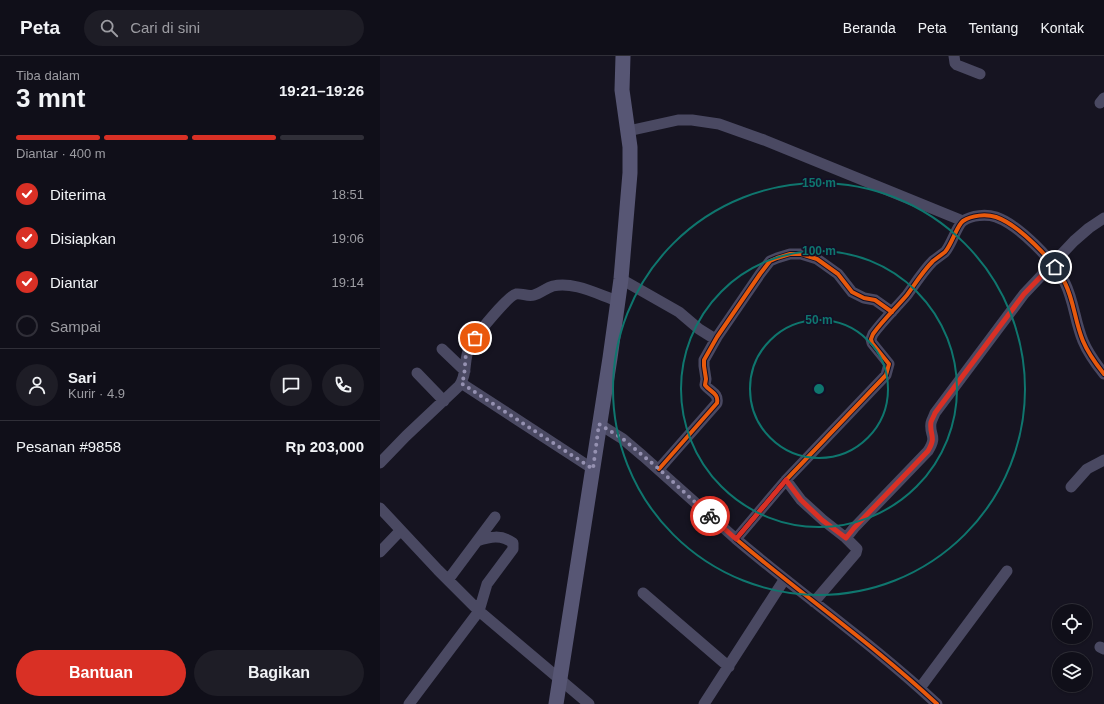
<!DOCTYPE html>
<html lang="id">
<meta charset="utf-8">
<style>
:root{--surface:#100f19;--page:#1e1d26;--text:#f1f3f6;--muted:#9c9ca2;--line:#302f38;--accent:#d93025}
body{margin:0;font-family:Arial,sans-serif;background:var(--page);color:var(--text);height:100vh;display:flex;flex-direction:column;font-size:15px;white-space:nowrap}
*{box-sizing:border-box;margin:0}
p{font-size:13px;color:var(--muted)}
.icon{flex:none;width:22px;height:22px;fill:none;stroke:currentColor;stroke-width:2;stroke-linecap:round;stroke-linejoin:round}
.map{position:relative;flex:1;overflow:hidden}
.sheet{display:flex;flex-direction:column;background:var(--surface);width:380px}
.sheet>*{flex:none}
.buttons{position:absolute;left:672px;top:548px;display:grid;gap:8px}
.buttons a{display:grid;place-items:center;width:40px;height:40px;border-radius:50%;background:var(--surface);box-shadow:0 1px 3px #0004,0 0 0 1px var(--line);font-size:20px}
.pin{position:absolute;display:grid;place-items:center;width:34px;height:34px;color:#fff;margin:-17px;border:2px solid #fff;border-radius:50%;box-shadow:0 1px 4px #0007}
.courier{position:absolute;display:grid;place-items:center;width:40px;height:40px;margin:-20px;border:3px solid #d93025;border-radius:50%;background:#fff;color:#222;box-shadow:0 1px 5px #0007}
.head em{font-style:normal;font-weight:700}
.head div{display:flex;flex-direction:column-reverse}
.head{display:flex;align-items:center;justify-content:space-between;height:68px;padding:0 16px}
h1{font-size:26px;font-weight:700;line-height:30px}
.bar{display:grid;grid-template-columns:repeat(4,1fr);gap:6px 4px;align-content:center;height:48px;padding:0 16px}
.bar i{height:5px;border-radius:3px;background:var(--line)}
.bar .on{background:var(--accent)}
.bar p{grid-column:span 4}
.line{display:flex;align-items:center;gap:10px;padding:0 16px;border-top:1px solid var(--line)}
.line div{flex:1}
.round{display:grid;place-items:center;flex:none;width:42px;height:42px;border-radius:21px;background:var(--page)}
ol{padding:0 16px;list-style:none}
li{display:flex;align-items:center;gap:12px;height:44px}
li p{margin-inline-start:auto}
li .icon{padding:4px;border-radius:50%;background:var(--accent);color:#fff;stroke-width:4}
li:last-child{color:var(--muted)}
li i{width:22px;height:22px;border:2px solid var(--line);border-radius:50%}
.button{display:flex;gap:8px;margin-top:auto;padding:8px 16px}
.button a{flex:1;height:46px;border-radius:24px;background:var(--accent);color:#fff;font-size:16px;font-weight:700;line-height:46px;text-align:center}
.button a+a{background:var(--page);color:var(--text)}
header{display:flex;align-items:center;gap:24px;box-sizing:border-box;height:56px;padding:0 20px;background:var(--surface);border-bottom:1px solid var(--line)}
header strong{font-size:19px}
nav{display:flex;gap:22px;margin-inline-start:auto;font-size:14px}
.search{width:280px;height:36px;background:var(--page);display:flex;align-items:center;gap:10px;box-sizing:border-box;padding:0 14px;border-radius:22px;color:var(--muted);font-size:15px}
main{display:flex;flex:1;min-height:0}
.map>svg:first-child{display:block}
</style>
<header>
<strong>Peta</strong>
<div class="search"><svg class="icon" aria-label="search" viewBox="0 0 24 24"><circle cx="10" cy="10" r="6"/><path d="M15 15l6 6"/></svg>Cari di sini</div>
<nav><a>Beranda</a><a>Peta</a><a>Tentang</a><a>Kontak</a></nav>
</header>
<main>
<section class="sheet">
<div class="head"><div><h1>3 mnt</h1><p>Tiba dalam</p></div><em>19:21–19:26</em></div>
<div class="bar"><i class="on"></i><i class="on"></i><i class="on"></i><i></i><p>Diantar · 400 m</p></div>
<ol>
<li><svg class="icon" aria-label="check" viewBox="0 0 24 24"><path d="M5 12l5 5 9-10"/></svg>Diterima<p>18:51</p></li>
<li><svg class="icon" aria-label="check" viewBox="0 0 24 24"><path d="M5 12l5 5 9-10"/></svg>Disiapkan<p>19:06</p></li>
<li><svg class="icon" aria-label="check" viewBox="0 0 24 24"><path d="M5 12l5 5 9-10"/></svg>Diantar<p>19:14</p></li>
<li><i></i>Sampai</li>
</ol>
<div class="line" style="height:72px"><a class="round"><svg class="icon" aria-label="person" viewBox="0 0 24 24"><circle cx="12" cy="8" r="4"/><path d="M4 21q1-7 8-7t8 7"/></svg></a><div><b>Sari</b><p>Kurir · 4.9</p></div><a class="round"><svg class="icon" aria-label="chat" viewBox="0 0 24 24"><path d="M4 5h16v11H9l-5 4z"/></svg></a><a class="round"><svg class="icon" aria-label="phone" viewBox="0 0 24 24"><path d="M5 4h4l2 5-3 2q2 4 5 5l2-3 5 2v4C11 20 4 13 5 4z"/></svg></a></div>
<div class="line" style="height:52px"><div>Pesanan #9858</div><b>Rp 203,000</b></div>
<div class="button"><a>Bantuan</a><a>Bagikan</a></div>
</section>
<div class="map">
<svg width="724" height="648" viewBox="0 0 724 648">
<rect width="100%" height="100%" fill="#161421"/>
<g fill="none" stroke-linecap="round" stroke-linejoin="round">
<path stroke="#4a4962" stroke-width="11" d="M574 0 575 7 577 9 600 18
M720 47 724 42
M248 75 298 64H312L339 68 384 84 583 165
M241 223 299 256 319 273 335 283
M62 293 85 315
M37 317 64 345
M81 327 213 413
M219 368 243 383 263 400 356 483
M0 407 26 380 79 330C88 318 83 303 90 290 94 281 128 240 136 238 142 237 148 241 154 239 161 237 166 232 173 230 194 225 219 239 238 245
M279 413 337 347C339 337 330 336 325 329L326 323 324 310V304L337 281 380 218 390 205 397 202 410 198H421L437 203 458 218 472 236 484 242 495 244 512 256
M406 424 421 444 443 464 466 482 474 472 548 395C558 379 549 380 551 367 552 363 554 360 555 357L644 238 694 185 709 172 724 162
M691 431 707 413 724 404
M0 452 58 514 99 555 209 648
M0 496 20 475
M68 524 115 461
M263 537 349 611
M434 546 476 497 477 493 466 482
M720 591 724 593
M540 632 627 515
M29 648 99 555 107 528 133 493V487C121 478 110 481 97 485
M324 648 404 524
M557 648C494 589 422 539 356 483L406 424 506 319 509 308 492 287 491 283 493 278C503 264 516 252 527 239 535 228 543 215 553 205 557 202 561 199 565 196 572 188 577 169 583 165 592 159 606 158 616 161 639 169 674 205 685 227 694 245 695 266 703 285 708 297 716 308 724 318"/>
<path stroke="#575674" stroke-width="15" d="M176 648 230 302 241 223 250 117V91L242 34 243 0"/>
<g stroke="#130f26" stroke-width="6">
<path id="cycleway" d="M279 413 337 347C339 337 330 336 325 329L326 323 324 310V304L337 281 380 218 390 205 397 202 410 198H421L437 203 458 218 472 236 484 242 495 244 512 256
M557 648C494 589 422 539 356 483L406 424 506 319 509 308 492 287 491 283 493 278C503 264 516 252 527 239 535 228 543 215 553 205 557 202 561 199 565 196 572 188 577 169 583 165 592 159 606 158 616 161 639 169 674 205 685 227 694 245 695 266 703 285 708 297 716 308 724 318"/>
</g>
<use href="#cycleway" stroke="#e8590c" stroke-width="4"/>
</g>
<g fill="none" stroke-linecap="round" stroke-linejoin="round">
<path stroke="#9591b1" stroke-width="4" stroke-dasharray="0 7.2" d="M95 282 86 297 84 321 81 327 213 413 219 368 243 383 279 413 330 460"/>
<path stroke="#d93025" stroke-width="5" d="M330 460 356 483 406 424 421 444 442 464 466 482 474 472 548 395C557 380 549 379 551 366 552 363 554 360 555 357L644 238 672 209 675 211"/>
</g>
<g fill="none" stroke="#0f766e" stroke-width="2">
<circle cx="439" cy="333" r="69"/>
<circle cx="439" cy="333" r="138"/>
<circle cx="439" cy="333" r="206"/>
</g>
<circle cx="439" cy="333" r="6" fill="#0f766e" stroke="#130f26" stroke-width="2"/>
<g font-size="12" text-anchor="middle" font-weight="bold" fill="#0f766e" stroke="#130f26" stroke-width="3" stroke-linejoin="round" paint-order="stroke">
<text x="439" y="131">150 m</text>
<text x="439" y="199">100 m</text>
<text x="439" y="268">50 m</text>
</g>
</svg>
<div class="buttons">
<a><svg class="icon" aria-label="locate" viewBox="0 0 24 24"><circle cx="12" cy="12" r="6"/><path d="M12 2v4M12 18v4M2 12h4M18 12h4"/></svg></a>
<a><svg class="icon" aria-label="layers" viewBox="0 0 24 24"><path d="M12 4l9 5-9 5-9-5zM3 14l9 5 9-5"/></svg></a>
</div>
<div class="pin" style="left:95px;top:282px;background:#ea580c"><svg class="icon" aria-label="bag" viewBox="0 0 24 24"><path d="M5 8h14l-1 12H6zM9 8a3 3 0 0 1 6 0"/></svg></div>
<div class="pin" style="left:675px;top:211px;background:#1f2937"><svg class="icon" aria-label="home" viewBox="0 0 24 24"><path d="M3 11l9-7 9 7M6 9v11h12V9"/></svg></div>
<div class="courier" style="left:330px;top:460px"><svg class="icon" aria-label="bike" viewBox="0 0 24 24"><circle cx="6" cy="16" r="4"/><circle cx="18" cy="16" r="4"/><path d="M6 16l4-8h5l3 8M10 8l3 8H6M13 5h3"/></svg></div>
</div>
</main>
